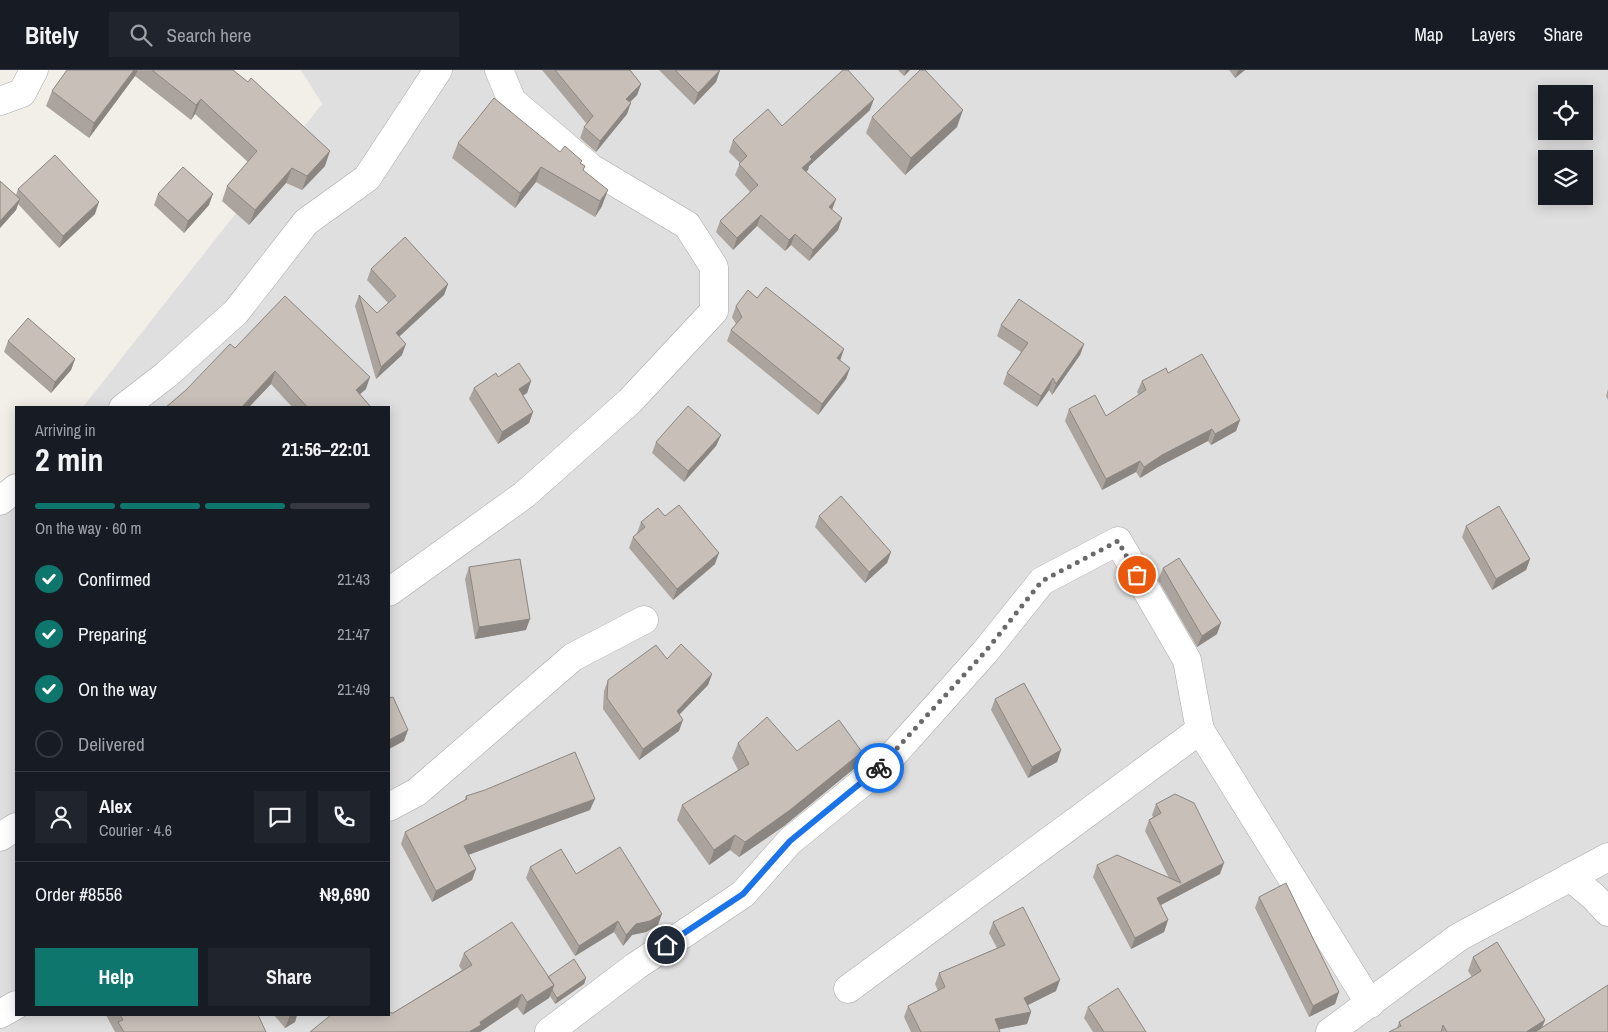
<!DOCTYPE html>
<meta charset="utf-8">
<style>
:root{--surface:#171b24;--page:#20242c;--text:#f1f3f6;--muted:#9ea1a6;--line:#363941;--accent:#0f766e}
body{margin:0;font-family:"Archivo Narrow",sans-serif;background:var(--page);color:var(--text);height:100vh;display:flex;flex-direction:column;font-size:19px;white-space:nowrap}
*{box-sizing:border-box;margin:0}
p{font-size:16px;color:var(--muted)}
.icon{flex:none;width:28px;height:28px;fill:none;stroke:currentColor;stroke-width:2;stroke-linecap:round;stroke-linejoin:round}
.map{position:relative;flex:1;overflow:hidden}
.side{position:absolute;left:15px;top:336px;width:375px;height:610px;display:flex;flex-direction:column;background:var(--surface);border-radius:0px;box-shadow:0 2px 12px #0003}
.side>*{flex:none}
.fabs{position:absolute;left:1538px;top:15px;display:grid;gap:10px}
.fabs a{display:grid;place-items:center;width:55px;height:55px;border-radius:0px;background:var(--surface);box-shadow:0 2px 12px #0003;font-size:25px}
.pin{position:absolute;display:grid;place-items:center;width:42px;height:42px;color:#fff;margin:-21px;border:2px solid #fff;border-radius:50%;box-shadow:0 1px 5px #0007}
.courier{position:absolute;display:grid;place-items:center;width:50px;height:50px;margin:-25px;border:4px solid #1a73e8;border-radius:50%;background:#fff;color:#222;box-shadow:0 1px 6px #0007}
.overview em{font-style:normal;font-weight:700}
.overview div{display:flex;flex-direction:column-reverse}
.overview{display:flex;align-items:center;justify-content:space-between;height:85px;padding:0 20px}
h1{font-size:32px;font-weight:700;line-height:38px}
.bar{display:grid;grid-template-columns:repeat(4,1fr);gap:8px 5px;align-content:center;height:60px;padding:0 20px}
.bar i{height:6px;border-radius:4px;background:var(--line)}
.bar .on{background:var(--accent)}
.bar p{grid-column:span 4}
.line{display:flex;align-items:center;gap:12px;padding:0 20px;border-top:1px solid var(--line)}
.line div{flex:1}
.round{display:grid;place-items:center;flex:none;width:52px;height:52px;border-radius:0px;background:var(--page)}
ol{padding:0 20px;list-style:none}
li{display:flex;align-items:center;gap:15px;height:55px}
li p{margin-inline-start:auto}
li .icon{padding:5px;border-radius:50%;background:var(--accent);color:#fff;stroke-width:4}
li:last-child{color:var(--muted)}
li i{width:28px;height:28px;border:2px solid var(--line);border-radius:50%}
.cta{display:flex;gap:10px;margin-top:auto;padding:10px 20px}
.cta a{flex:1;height:58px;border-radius:0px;background:var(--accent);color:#fff;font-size:20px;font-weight:700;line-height:58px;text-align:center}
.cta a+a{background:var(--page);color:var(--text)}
header{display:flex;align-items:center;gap:30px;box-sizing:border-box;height:70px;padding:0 25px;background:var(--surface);border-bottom:1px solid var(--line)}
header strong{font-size:24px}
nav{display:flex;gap:28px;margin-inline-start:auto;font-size:18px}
.search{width:350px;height:45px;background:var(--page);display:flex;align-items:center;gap:12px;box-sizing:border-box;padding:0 18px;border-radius:0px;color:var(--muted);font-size:19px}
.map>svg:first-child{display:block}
</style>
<header>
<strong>Bitely</strong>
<div class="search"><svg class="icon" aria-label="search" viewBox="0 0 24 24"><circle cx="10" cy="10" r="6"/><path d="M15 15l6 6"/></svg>Search here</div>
<nav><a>Map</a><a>Layers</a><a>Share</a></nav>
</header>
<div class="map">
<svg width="1608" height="962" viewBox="0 0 1608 962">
<rect width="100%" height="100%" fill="#f2efe9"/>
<path fill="#e0dfdf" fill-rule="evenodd" d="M301 0H1608V962H0V443L16 423V945H389V338L83 337 322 34ZM1546 24H1584V61H1546ZM1546 89H1584V126H1546Z"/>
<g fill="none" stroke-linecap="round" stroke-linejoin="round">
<g stroke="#a9a9a9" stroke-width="29">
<path id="minor" d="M0 31 22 23 34 0
M123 338 166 305 236 242 306 152 367 108 438 0
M0 431 16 418
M389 522 524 425 630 331 714 241V197L687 155 591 98 512 31 499 0
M389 737 417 722 573 587 644 550
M0 767 16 757
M1570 807 1593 826 1608 842
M848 919 1200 660 1370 934
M0 944 16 935
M549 962 636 896 743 824 790 771 884 695 985 582 1042 511 1118 471 1187 590 1200 660
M1330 962 1459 867 1608 787"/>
</g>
<use href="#minor" stroke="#fff" stroke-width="28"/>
</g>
<path fill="#aba49e" d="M67 0H233L325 96 302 120 286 113 249 155 222 131 227 116 248 92 195 44 191 50 135 6 89 68 46 36 52 21Z
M542 0H630L641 14 637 25 630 32 627 44 596 82 580 68 584 57 587 54Z
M659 0H720L716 12 694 35Z
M898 0H910L904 6Z
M1229 0H1245L1235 8Z
M870 40 809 96 808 100 806 102 832 140 842 148 838 160 809 191 791 175 785 181 757 156 733 180 716 162 720 151 750 122 735 105 740 93 729 82 733 70 782 56Z
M872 47 957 57 905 105 866 63Z
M458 73 560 82 585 96 583 100 602 136 595 147 536 112 515 138 452 88Z
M0 111 16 125 18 119 95 144 59 178 18 134 16 140 0 158Z
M158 124 209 135 184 163 154 135Z
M371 199 448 214 444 225 399 267 402 285 376 309 355 236 359 225 377 243 388 233 367 210Z
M736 236 840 291 850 298 846 309 818 345 727 271 731 260 736 254 732 247Z
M1001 255 1084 274 1080 285 1052 325 1049 320 1037 337 1003 314 1007 303 1021 282 997 266Z
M8 271 75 289 71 300 51 323 4 282Z
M235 278 366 319 360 324 370 336 369 338H293L271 314 248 338H165Z
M1168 303 1240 350 1236 361 1211 375 1208 371 1158 397 1140 408 1136 402 1102 420 1065 351 1069 339 1106 346 1139 325 1137 322 1142 311Z
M498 307 531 311 527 323 523 325 533 342 529 353 498 374 469 329 474 318Z
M1608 319V330L1606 326Z
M721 365 716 376 684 412 652 383 656 372Z
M665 446 715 494 673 530 629 478 633 467 637 463 641 452Z
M819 446 891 482 887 493 865 513 815 457Z
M1466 456 1530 489 1526 500 1492 520 1462 467Z
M469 497 526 560 475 569 465 509Z
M1163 498 1217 564 1197 577 1158 510Z
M667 589 712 604 708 615 679 645V661L639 690 603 639 604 621 608 610Z
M995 629 1061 680 1057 692 1028 708 991 640Z
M738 673 797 681 862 682 856 697 784 756 739 787 730 780 709 795 677 750 682 735 738 700 732 688Z
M466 726 590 740 468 785 476 799 472 810 432 832 401 774 405 762 464 731Z
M1156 734 1220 804 1161 835 1168 850 1164 862 1131 879 1093 807 1097 795 1169 808 1145 761 1149 750 1153 747 1152 745Z
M530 797 576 804 658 855 646 862 632 865 623 876 614 862 575 886 526 808Z
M1259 827 1339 922 1335 934 1309 947 1255 838Z
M993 852 1056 921 1028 935 1031 942 1027 954 999 959 1000 962H911L904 947 908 936 938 921 935 914 939 903 997 878 989 863Z
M464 883 548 907 586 908 584 914 555 934 550 926 549 928 523 945 517 937 480 962H310L393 943 462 900 459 896Z
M1473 887 1545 950 1542 958 1608 962H1389L1397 958 1399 952 1472 907 1468 901Z
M1088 937 1146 962H1093L1084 948Z
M106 945H258L266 962H115Z
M274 945H297L295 952 285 958Z"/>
<path fill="#8b8681" d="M134 0H138L135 6 89 68 94 53Z
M720 0 716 12 694 35 698 23Z
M906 0H910L904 6Z
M1238 0H1245L1235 8Z
M641 14 637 25 622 40 626 29Z
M201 29 195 44 191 50 196 35Z
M874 29 870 40 809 96 808 100 798 109 802 98 810 87Z
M631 33 627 44 596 82 600 71Z
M963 40 957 57 905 105 911 88Z
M330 81 325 96 302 120 307 106Z
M541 97 536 112 515 138 520 123Z
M292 98 286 113 249 155 255 140Z
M608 120 602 136 595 147 600 131Z
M213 124 209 135 184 163 188 151Z
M20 129 16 140 0 158V151Z
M836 129 832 140 829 137Z
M99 132 95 144 59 178 63 166Z
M761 145 757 156 733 180 737 168Z
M842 148 838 160 809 191 813 180Z
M795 164 791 175 785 181 789 170Z
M448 214 444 225 391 274 396 263Z
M406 274 402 285 376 309 381 297Z
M1084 274 1080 285 1052 325 1056 314Z
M844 279 840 291 837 288Z
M75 289 71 300 51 323 55 312Z
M850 298 846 309 818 345 822 334Z
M275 301 271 314 248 338H241Z
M370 307 366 319 351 332 356 320Z
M1053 308 1049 320 1037 337 1041 326Z
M531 311 527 323 515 331 519 319Z
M533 342 529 353 498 374 502 362Z
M1240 350 1236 361 1211 375 1215 364Z
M1212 359 1208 371 1158 397 1140 408 1144 397 1162 385Z
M721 365 716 376 684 412 688 401Z
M1140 391 1136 402 1102 420 1106 409Z
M891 482 887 493 865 513 869 502Z
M719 483 715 494 673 530 677 519Z
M1530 489 1526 500 1492 520 1496 509Z
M530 549 526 560 475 569 479 557Z
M1221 553 1217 564 1197 577 1202 566Z
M712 604 708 615 672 652 677 641Z
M683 650 679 661 639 690 643 679Z
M408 660 404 671 389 679V670Z
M1061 680 1057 692 1028 708 1032 697Z
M862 682 856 697 784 756 739 787 745 772Z
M595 729 590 740 460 788 464 776Z
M735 765 730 780 709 795 714 780Z
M1224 793 1220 804 1153 839 1157 828Z
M476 799 472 810 432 832 436 821Z
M662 844 658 855 646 862 632 865 623 876 626 865 636 854Z
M1168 850 1164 862 1131 879 1135 868Z
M618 851 614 862 575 886 579 876Z
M586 908 584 914 555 934 557 928Z
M1060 910 1056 921 1020 939 1024 928Z
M554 915 549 928 523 945 527 932Z
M1339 922 1335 934 1309 947 1313 936Z
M522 924 517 937 480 962H469L480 952Z
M1031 942 1027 954 991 961 995 949Z
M290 945H297L295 952 285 958Z
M1545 950 1540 962H1526Z"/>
<path fill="#c7bfb8" stroke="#8b8681" d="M67 0H134L94 53 52 21Z
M152 0H233L248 12 251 8 330 81 307 106 292 98 255 140 227 116 257 81 201 29 196 35Z
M555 0H630L641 14 626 29 631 33 600 71 584 57 593 46Z
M675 0H720L698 23Z
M843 0H848L874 29 810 87 812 89 802 98 836 129 829 137 842 148 813 180 795 164 789 170 761 145 737 168 720 151 758 115 739 94 747 86 733 70 768 39 782 56Z
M920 0H925L963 40 911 88 872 47Z
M494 28 560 82 565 76 582 91 580 93 585 96 583 100 608 120 600 131 541 97 520 123 458 73Z
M55 85 99 132 63 166 18 119Z
M183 97 213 124 188 151 158 124Z
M0 111 20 129 0 151Z
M405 167 448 214 396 263 406 274 381 297 359 225 377 243 396 226 371 199Z
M766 217 844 279 837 288 850 298 822 334 731 260 742 247 736 236 748 220 757 228Z
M285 226 370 307 356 320 370 336 367 338H308L275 301 241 338H165L186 320 230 274 235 278Z
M1019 229 1084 274 1056 314 1053 308 1041 326 1007 303 1028 273 1001 255Z
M28 248 75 289 55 312 8 271Z
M1202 284 1240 350 1215 364 1212 359 1162 385 1144 397 1140 391 1106 409 1069 339 1095 325 1106 346 1146 320 1142 311 1166 298 1168 303Z
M519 293 531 311 519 319 533 342 502 362 474 318 496 303 498 307Z
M688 336 721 365 688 401 656 372Z
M841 426 891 482 869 502 819 446Z
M679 435 719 483 677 519 633 467 645 457 641 452 658 438 665 446Z
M1499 436 1530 489 1496 509 1466 456Z
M1179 488 1221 553 1202 566 1163 498Z
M520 489 530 549 479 557 469 497Z
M681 574 712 604 677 641 683 650 643 679 607 628 608 610 656 575 667 589Z
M1024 613 1061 680 1032 697 995 629Z
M393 627 408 660 389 670V628Z
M767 647 797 681 839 650 862 682 790 740 745 772 735 765 714 780 682 735 749 694 738 673Z
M575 682 595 729 464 776 476 799 436 821 405 762 467 729 466 726 485 720Z
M1175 724 1194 733 1224 793 1157 828 1168 850 1135 868 1097 795 1117 785 1181 813 1149 750 1161 743 1156 734Z
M620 777 662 844 650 851 636 854 626 865 618 851 579 876 530 797 561 779 576 804Z
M1286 813 1339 922 1313 936 1259 827Z
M1023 837 1060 910 1024 928 1031 942 995 949 1000 962H921L908 936 945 917 939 903 1005 875 993 852Z
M512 852 554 915 527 932 522 924 480 952 481 955 469 962H310L331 945H389V941L391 943H393L472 895 464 883Z
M1497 872 1545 950 1526 962H1447L1443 955 1441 962H1389L1401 956 1399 952 1481 901 1473 887Z
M574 889 586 908 557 928 552 920 554 915 548 907Z
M1608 915V962H1535Z
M1118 918 1146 962H1104L1088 937Z
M120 945H258L266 962H124L118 952 123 950Z"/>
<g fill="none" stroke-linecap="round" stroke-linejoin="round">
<path stroke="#6b6a68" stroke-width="5" stroke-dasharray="0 9" d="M879 698 985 582 1042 511 1118 471 1137 505"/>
<path stroke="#1a73e8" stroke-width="6" d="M666 875 743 824 790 771 879 698"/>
</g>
</svg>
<div class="fabs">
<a><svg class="icon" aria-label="locate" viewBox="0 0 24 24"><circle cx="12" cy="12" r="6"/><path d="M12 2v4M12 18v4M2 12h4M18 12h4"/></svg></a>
<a><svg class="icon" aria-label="layers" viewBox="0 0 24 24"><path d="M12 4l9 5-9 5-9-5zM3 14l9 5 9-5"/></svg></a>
</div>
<div class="pin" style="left:1137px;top:505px;background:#ea580c"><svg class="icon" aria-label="bag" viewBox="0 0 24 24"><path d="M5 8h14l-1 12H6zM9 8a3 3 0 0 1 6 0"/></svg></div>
<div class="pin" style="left:666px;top:875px;background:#1f2937"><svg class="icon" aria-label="home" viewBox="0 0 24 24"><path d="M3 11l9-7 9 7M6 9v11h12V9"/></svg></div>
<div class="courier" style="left:879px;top:698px"><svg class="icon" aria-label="bike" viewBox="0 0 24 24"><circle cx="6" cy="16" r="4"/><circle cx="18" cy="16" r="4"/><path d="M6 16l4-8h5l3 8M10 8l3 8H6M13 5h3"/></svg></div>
<section class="side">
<div class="overview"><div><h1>2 min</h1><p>Arriving in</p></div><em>21:56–22:01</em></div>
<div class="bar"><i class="on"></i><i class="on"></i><i class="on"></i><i></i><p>On the way · 60 m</p></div>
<ol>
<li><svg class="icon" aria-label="check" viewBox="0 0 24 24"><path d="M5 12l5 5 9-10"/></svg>Confirmed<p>21:43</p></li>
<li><svg class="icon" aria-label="check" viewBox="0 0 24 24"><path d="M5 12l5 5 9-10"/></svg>Preparing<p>21:47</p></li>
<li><svg class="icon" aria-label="check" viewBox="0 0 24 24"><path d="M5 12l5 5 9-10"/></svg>On the way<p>21:49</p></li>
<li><i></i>Delivered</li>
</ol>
<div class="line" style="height:90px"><a class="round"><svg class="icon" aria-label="person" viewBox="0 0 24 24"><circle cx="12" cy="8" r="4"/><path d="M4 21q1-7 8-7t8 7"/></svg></a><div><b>Alex</b><p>Courier · 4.6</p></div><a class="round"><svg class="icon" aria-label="chat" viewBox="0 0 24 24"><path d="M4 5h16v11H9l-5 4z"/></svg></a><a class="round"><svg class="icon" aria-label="phone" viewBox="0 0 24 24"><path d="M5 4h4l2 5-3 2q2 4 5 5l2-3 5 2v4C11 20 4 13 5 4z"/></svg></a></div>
<div class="line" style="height:65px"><div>Order #8556</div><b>₦9,690</b></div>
<div class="cta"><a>Help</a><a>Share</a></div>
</section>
</div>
